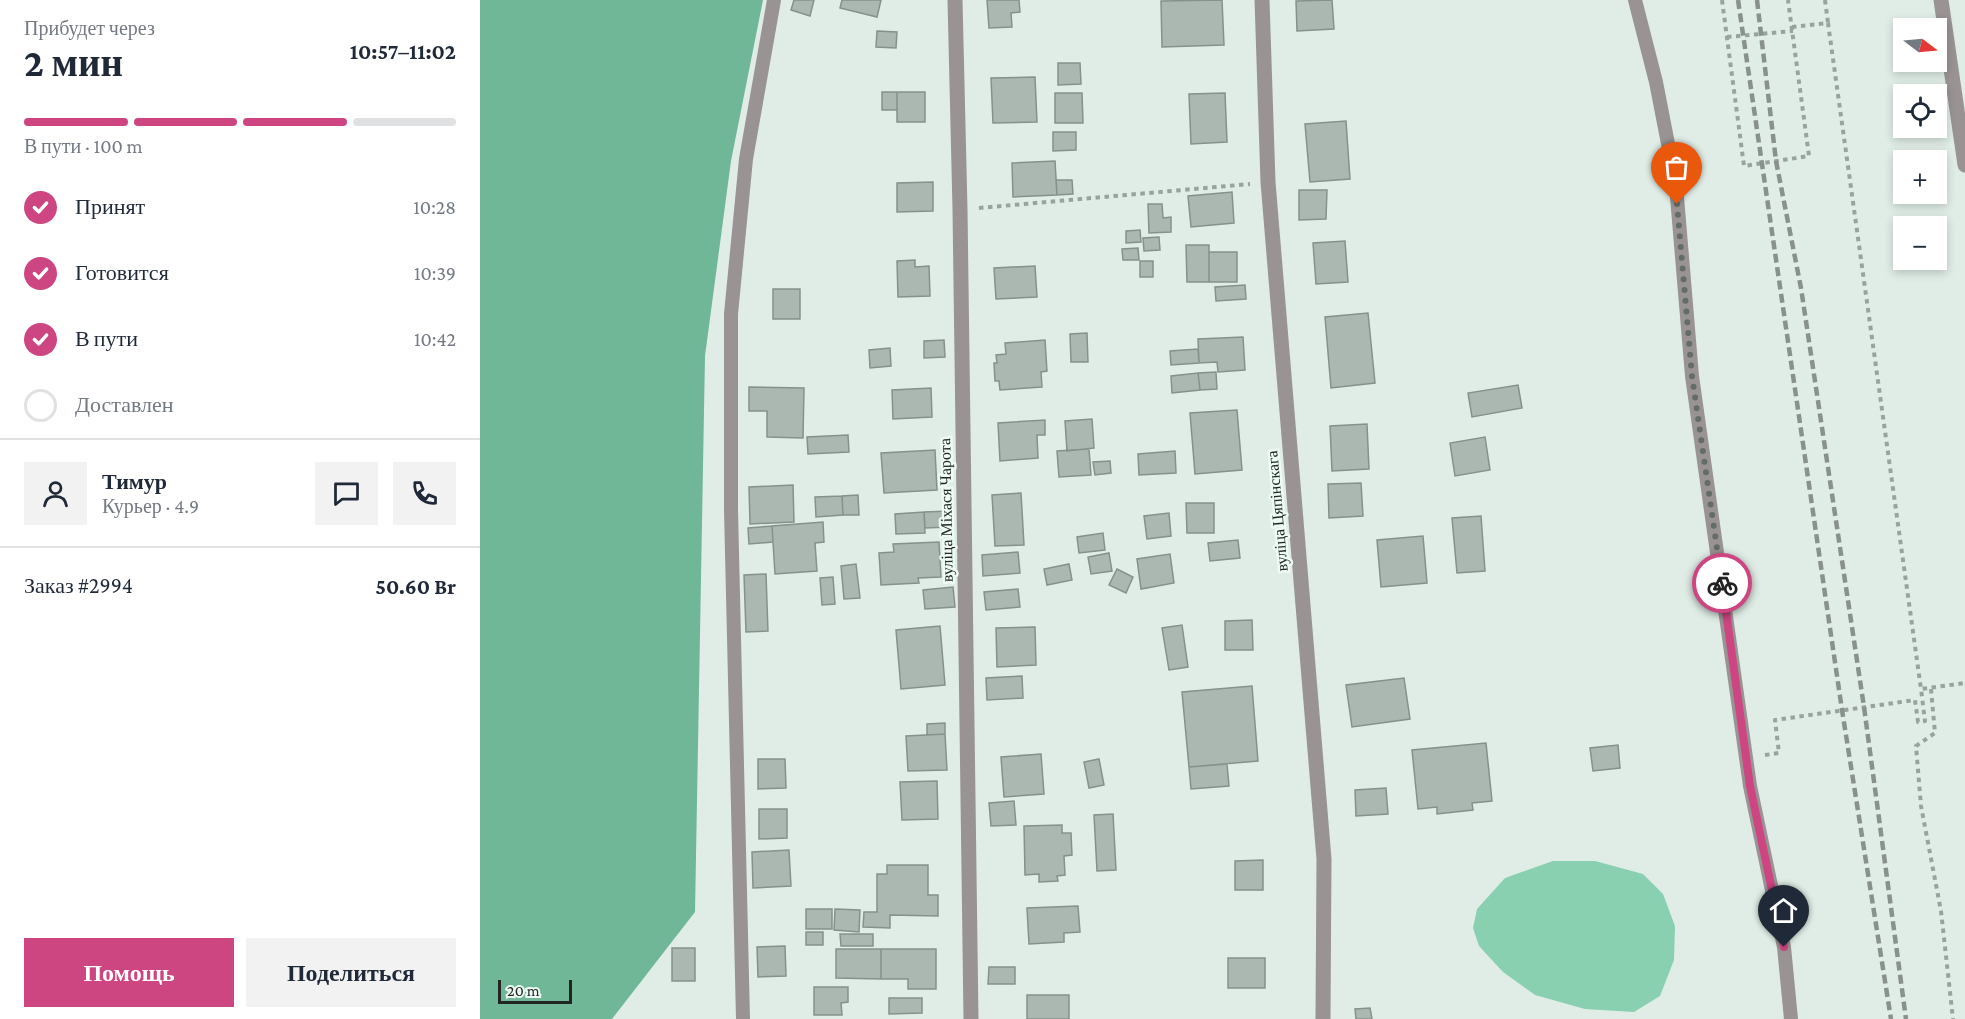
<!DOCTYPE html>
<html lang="ru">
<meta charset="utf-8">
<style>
:root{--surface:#fff;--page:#f2f2f3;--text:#1f2937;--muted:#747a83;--line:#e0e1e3;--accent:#cd4581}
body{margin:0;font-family:"Crimson Pro",serif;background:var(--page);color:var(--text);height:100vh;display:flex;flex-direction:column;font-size:22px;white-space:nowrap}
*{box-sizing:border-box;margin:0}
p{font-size:20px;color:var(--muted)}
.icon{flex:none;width:33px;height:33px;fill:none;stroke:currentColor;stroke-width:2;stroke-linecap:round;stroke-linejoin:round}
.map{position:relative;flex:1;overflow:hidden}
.panel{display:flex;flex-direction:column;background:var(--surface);width:480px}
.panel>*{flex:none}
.needle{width:39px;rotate:106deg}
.controls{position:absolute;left:1413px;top:18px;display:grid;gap:12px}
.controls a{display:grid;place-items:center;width:54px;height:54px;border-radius:0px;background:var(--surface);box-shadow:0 3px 9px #0003;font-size:30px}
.scale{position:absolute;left:18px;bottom:15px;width:74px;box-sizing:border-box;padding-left:6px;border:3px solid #212624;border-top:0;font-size:16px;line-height:21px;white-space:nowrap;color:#212624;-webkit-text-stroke:4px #edfbf4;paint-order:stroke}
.pin{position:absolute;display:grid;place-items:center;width:51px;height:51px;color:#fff;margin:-62px -26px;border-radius:50% 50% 50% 0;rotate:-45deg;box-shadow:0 0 6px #0007}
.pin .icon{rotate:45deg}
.courier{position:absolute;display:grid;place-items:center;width:60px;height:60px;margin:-30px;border:4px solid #cd4581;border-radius:50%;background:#fff;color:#222;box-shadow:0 2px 8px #0007}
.overview em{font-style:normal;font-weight:700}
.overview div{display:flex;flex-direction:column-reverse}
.overview{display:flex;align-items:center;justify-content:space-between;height:102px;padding:0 24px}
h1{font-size:39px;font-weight:700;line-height:45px}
.bar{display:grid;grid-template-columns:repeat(4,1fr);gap:9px 6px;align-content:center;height:72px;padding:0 24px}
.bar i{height:8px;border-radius:4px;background:var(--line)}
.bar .current{background:var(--accent)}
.bar p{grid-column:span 4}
.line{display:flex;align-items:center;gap:15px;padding:0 24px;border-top:2px solid var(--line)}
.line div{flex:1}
.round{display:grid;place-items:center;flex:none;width:63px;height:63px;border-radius:0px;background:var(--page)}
ol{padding:0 24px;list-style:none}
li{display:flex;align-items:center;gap:18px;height:66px}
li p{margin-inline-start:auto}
li .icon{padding:6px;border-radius:50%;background:var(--accent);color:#fff;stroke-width:4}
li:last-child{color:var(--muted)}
li i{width:33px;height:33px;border:3px solid var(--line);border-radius:50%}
.action{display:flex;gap:12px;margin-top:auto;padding:12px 24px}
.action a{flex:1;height:69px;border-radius:0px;background:var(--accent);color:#fff;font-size:24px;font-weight:700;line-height:69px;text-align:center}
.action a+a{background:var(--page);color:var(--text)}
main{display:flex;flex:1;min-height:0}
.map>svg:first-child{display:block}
</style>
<main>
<section class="panel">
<div class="overview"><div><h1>2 мин</h1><p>Прибудет через</p></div><em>10:57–11:02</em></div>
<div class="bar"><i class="current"></i><i class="current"></i><i class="current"></i><i></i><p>В пути · 100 m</p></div>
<ol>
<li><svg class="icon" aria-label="check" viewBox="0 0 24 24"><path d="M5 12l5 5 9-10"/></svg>Принят<p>10:28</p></li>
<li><svg class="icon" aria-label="check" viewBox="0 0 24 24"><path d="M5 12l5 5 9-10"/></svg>Готовится<p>10:39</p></li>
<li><svg class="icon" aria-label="check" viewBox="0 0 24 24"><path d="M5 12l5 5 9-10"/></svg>В пути<p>10:42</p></li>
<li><i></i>Доставлен</li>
</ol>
<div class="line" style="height:108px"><a class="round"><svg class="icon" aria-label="person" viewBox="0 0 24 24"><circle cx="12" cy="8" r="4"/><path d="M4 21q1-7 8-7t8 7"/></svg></a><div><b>Тимур</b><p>Курьер · 4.9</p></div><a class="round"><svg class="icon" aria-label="chat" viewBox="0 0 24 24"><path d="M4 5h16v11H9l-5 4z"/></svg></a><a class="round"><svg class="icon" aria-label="phone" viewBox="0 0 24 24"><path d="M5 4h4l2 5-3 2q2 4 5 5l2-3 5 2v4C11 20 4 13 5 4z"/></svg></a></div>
<div class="line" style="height:78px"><div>Заказ #2994</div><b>50.60 Br</b></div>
<div class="action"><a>Помощь</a><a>Поделиться</a></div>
</section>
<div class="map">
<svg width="1485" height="1019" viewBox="0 0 1485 1019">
<rect width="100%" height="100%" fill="#e0ede6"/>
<path fill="#70b797" d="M0 0H283L251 161 225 356 215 912 132 1019H0Z"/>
<path fill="#88d0af" d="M1073 861H1115L1163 874 1183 894 1195 926 1194 960 1180 996 1154 1012 1105 1009 1055 995 1023 972 999 946 993 928 997 909 1025 878Z"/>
<path fill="#abb8b1" stroke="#85918b" stroke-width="1.5" d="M314 0H334L330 16 311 10Z
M362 0H401L397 17 360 8Z
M507 0H539L540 12 531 13 532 27 509 28Z
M742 0 744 45 682 47 681 1Z
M852 0 854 29 817 31 816 1Z
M397 31 417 32 416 48 396 47Z
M578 63H600L601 84 578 85Z
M555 77 557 122 513 123 511 78Z
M402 92H417V110H402Z
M417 92H445V122H417Z
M575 93H602L603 123H575Z
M745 93 747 142 711 144 709 94Z
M866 121 870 179 830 182 825 124Z
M573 132H596V150L573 151Z
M575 161 577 195 533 197 532 163Z
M576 180H592L593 194 577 195Z
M453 182V211L417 212V183Z
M819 190H847L846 219 819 220Z
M752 192 754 223 711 227 708 196Z
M668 204H682L683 218 691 217V232L669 233Z
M660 230 661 242 646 243V231Z
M679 237 680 250 664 251 663 238Z
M865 241 868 282 836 284 833 243Z
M706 245H729V282H707Z
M658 248 659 260H643L642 249Z
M729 252H757V282H729Z
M435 260V267L449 266 450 296 418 297 417 261Z
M660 261H673V277H660Z
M555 266 557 297 516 299 514 268Z
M765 285 766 299 736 301 735 287Z
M293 289H320V319H293Z
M888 313 895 383 851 388 845 317Z
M607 333 608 362H591L590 334Z
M763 337 765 370 738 372 737 362 719 363 718 339Z
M464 340 465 357 444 358V341Z
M565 340 567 371 561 372 562 387 520 390 519 381H515L514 363H517L516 355 526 354 525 343Z
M410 348 411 366 390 368 389 350Z
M718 349 719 363 691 365 690 351Z
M736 372 737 389 720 390 718 373Z
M718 373 720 390 692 393 691 376Z
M1038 385 1042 408 992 417 988 393Z
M269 387 324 388 323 438 287 437V411H269Z
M451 388 452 417 413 419 412 390Z
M757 410 762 470 715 474 710 413Z
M612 419 614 448 587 451 585 421Z
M565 420V435H557L558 458 520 461 518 423Z
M887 424 889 469 852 471 850 426Z
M368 435 369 452 328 454 327 437Z
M1005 437 1010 470 975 476 970 443Z
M609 449 611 475 579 477 577 451Z
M455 450 457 490 404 493 401 453Z
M695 451 696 473 659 475 658 454Z
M630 461 631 473 615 475 613 462Z
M881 483 883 516 849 518 848 484Z
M313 485 314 522 270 524 269 487Z
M541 493 544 545 515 546 512 495Z
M378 495 379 515H363L362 496Z
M362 496 363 515 336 517 335 497Z
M706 503H734V533H707Z
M470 511V527L445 528 444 512Z
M444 512 445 533 416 534 415 514Z
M689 513 691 536 667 539 664 516Z
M1001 516 1005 571 977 573 972 518Z
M343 522 344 542 335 543 337 571 295 574 292 526Z
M292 526 293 542 269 544 268 528Z
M623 533 625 550 599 553 597 537Z
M943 536 947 583 901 587 897 540Z
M758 540 760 558 730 561 728 543Z
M459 542 461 577 438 578 439 583 401 585 399 553 414 552 413 544Z
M538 552 540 573 503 576 502 555Z
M629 553 632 571 611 574 608 557Z
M690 554 694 583 661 589 657 559Z
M376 564 380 598 364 599 361 566Z
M589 564 592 580 567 585 564 569Z
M637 569 653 577 646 593 629 585Z
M286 574 288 631 266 632 264 575Z
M353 577 355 604 342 605 340 578Z
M473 587 475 607 445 609 443 590Z
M538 589 540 607 506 610 504 592Z
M772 620 773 650H745V621Z
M702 625 708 667 689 670 682 628Z
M460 626 465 685 421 689 416 630Z
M555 627 556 665 517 667 516 628Z
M542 676 543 698 507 700 506 678Z
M924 678 930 719 872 727 866 685Z
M772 686 778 761 709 767 702 692Z
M465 723V734L447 735V724Z
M465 734 467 770 428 771 426 736Z
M1006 743 1012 801 992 803 993 810 957 814V807L938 809 932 750Z
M1138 745 1140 768 1113 771 1110 748Z
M561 754 564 794 524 797 521 757Z
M278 759H305L306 788 278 789Z
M619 759 624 785 609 788 604 762Z
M747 764 749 786 711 789 709 767Z
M457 781 458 819 422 820 420 782Z
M906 788 908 814 876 816 875 790Z
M534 801 536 825 511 826 509 803Z
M279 809H307V838L279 839Z
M633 814 636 870 617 871 614 815Z
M582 825V833H591L592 855 584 856 585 875 577 876 578 881 559 882V874L545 875 544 826Z
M309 850 311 886 273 888 272 852Z
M783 860V890H755V861Z
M407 865H448V895H458V916L410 915V928L383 927 384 912H397V874H407Z
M598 906 600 932 584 933V942L549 944 547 908Z
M326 909H352V929H326Z
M355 909 380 910 379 932 354 930Z
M326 932H343V945H326Z
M360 934H393V946H361Z
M305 946 306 976 278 977 277 947Z
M192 948H215V981H192Z
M356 949H401V979L356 978Z
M401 949H456V989H428V979H401Z
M748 958H785V988H748Z
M509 967H535V984H508Z
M334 987H368V1002L361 1003 362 1015H334Z
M547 995H589V1019H547Z
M409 998H442V1013L409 1014Z
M890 1008 892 1019H876L875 1009Z"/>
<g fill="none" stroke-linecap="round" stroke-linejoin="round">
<path stroke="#99a39e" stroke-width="4" stroke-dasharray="4.5 4.5" stroke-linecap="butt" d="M1242 0 1264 166 1329 156 1308 0
M1345 0 1348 23
M1312 27 1348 23 1441 689
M1247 37 1313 31
M499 208 770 184
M1451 689 1455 733 1436 746 1441 806 1461 911 1473 1019
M1285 755 1299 753 1295 720 1435 700 1438 722 1445 721 1441 689 1485 683"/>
<path stroke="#999394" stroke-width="14" d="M1155 0 1176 82 1196 185 1212 376 1270 786 1304 947 1311 1019
M263 1019 251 510V314L266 159 294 0"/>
<path stroke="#999394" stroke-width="15" d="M475 0 480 209 491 1019
M782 0 788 182 844 859 843 1019
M1461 0 1485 165"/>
<path stroke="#88918c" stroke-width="4.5" stroke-dasharray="9 4.5" stroke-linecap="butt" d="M1258 0 1362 710 1411 1019
M1277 0 1296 161 1321 288 1384 707 1426 1019"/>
</g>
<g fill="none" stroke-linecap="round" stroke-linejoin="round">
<path stroke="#646c68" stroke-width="6" stroke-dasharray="0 10.8" d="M1197 204 1212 376 1242 583"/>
<path stroke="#cd4581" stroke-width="8" d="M1242 583 1270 786 1304 947"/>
</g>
<g text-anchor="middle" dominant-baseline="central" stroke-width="5" stroke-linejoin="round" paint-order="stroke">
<g font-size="16" fill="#212624" stroke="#edfbf4">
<text transform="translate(466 510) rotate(-91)">вуліца Міхася Чарота</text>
<text transform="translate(797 511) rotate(-95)">вуліца Цяпінскага</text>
</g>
</g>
</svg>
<div class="controls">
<a><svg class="needle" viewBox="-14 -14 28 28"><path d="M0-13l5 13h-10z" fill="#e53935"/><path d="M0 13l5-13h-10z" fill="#747a83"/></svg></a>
<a><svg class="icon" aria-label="locate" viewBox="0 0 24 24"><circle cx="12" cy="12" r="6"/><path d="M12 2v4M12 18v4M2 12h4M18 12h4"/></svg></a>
<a>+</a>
<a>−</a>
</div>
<div class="scale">20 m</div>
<div class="pin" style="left:1197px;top:204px;background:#ea580c"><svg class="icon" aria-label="bag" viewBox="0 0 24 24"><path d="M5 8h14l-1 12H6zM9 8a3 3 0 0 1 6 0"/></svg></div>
<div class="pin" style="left:1304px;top:947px;background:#1f2937"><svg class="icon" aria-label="home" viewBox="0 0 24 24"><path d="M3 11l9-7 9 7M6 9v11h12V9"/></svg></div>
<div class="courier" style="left:1242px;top:583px"><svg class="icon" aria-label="bike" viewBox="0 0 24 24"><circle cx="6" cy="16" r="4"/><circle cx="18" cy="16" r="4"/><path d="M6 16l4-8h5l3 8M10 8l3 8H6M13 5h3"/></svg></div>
</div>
</main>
